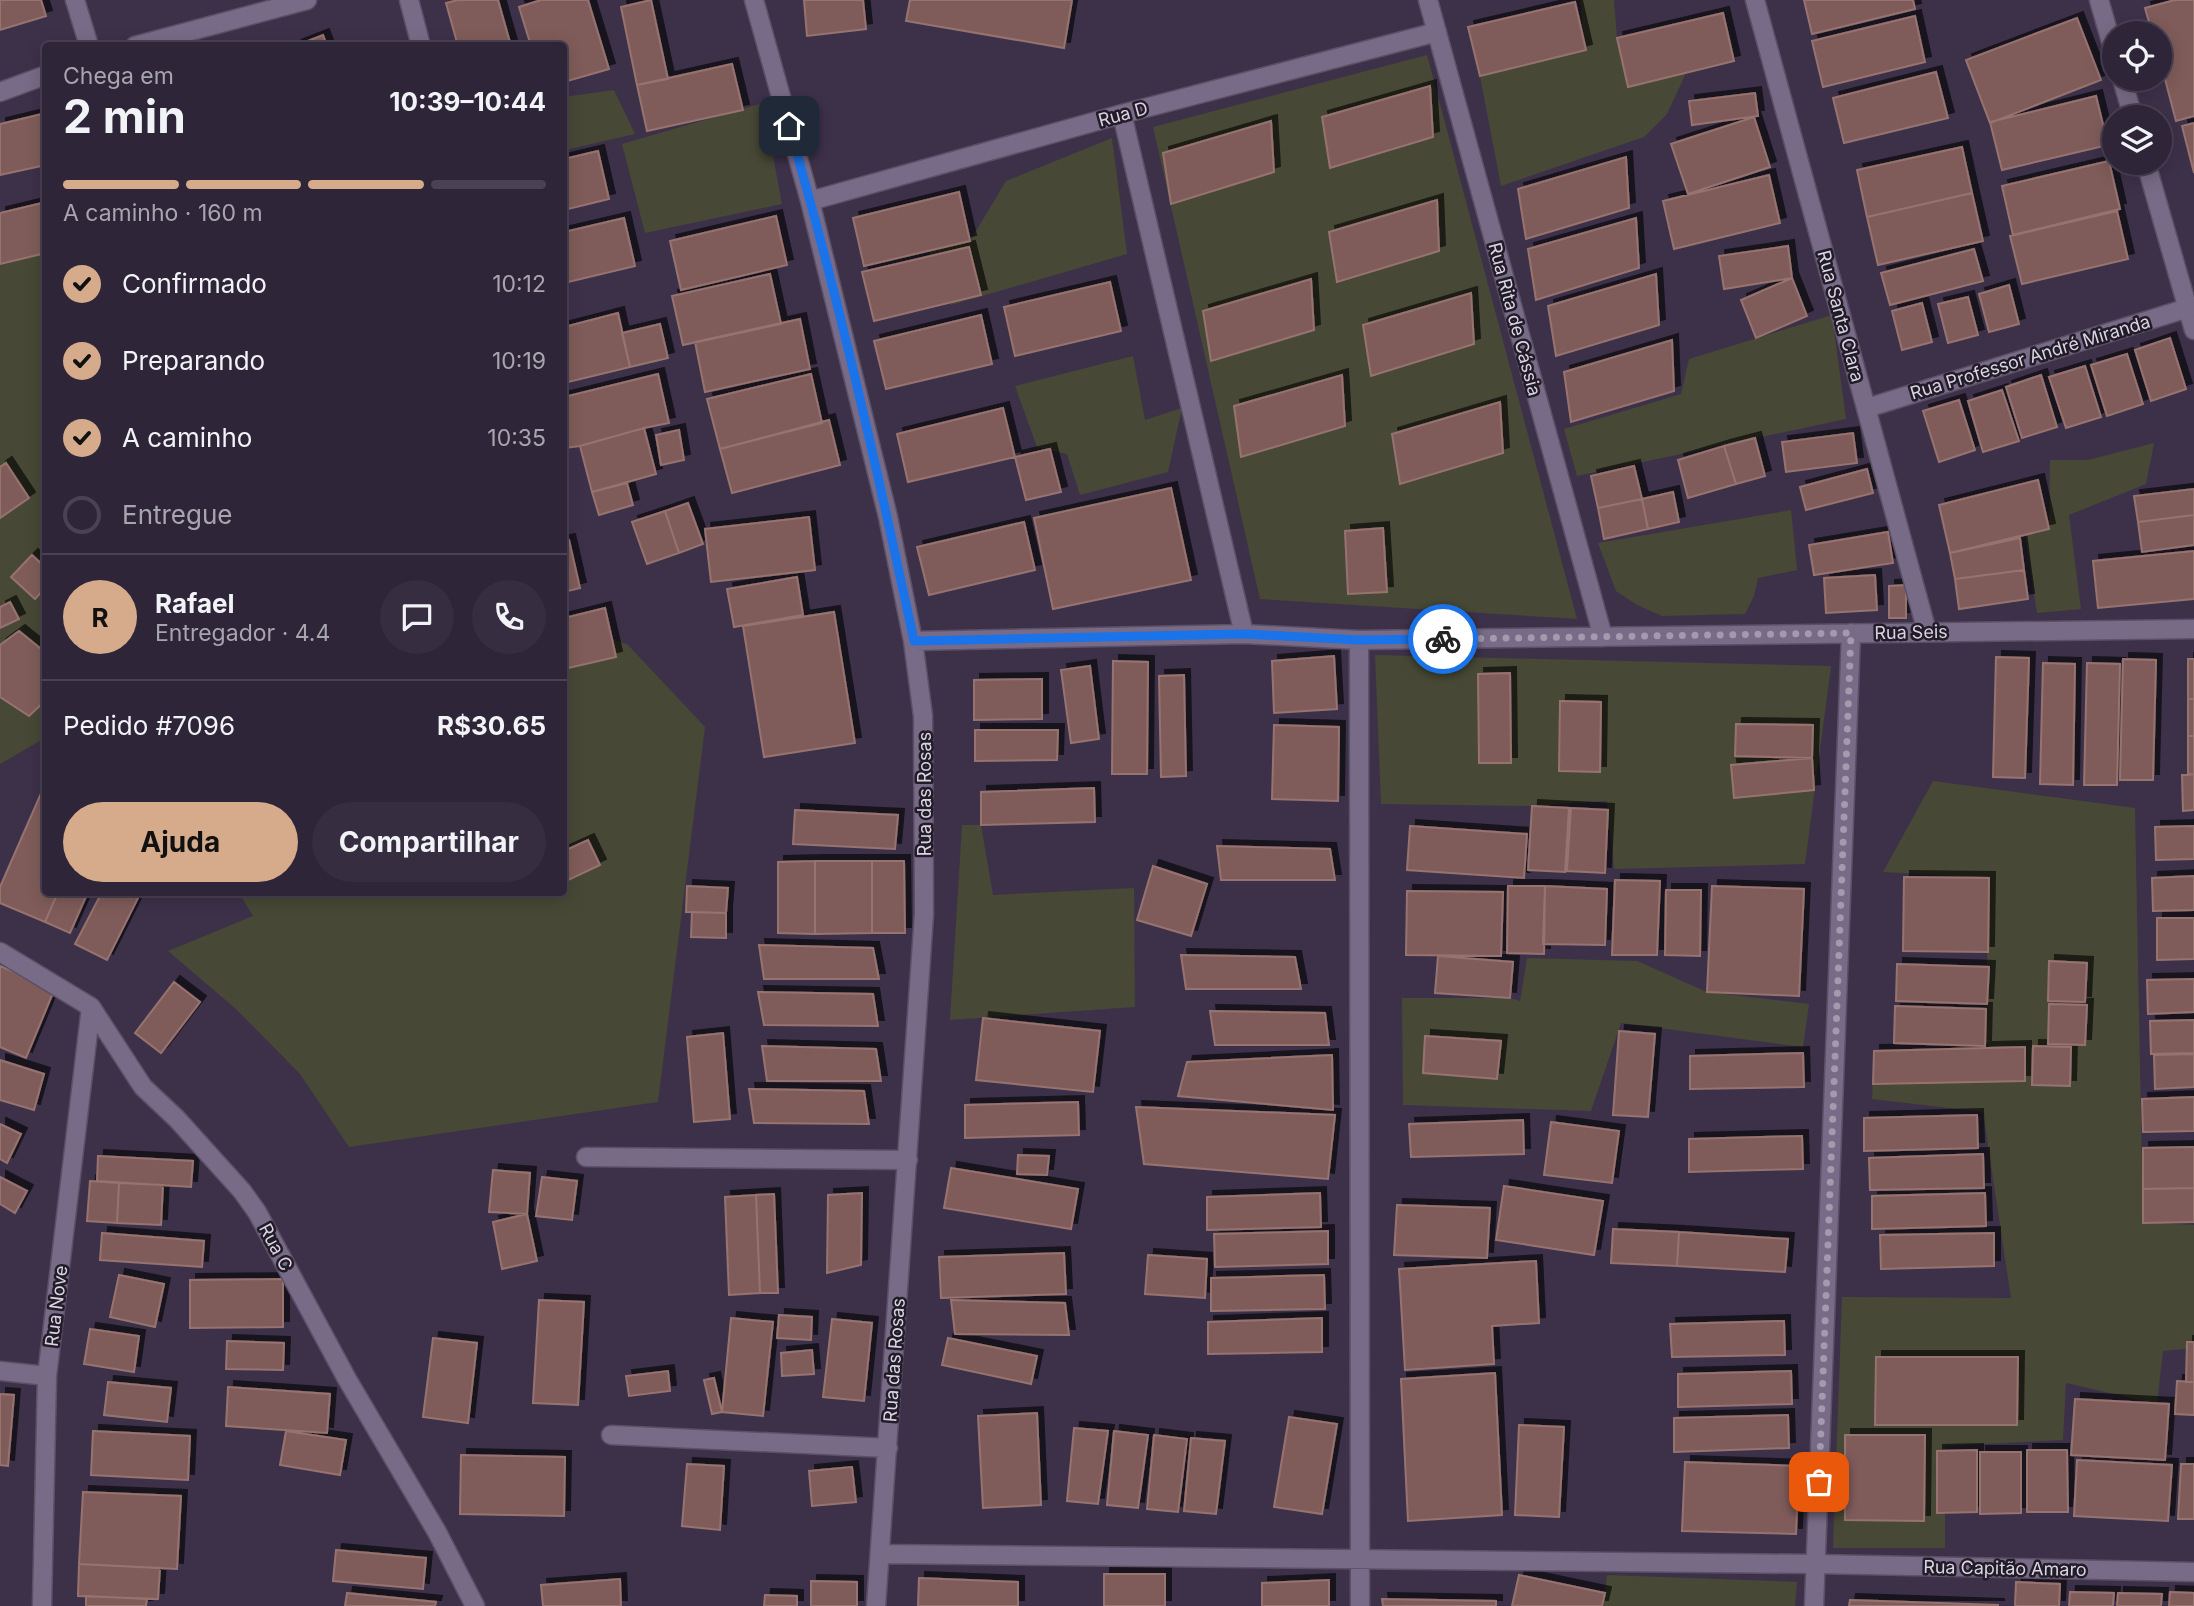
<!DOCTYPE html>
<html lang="pt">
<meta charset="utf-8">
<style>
:root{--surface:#2e2538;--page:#362d40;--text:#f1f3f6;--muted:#a7a5ae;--line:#494253;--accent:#d6ab8b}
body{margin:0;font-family:Inter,sans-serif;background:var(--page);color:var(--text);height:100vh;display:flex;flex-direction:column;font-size:26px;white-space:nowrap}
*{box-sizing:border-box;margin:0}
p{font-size:23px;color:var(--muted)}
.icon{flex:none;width:38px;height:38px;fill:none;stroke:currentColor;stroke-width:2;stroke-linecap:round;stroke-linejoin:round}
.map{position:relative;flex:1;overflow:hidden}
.drawer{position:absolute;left:42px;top:42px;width:525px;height:854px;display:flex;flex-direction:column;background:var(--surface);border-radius:7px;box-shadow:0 4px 18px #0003,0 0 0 2px var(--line)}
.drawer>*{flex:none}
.fabs{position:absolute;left:2102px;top:21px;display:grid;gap:14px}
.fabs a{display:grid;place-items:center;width:70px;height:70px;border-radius:50%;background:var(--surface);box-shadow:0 4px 18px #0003,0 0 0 2px var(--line);font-size:35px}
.pin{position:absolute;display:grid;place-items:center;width:60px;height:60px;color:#fff;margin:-30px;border-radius:14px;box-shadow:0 4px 10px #0006}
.courier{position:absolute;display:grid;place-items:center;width:70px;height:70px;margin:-35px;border:5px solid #1a73e8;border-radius:50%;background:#fff;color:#222;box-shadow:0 2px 9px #0007}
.headline em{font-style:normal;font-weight:700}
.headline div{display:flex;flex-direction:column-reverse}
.headline{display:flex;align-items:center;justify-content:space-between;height:119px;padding:0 21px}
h1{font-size:46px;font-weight:700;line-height:52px}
.bar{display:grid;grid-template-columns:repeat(4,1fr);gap:10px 7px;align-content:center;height:84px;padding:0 21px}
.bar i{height:9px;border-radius:5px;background:var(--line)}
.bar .active{background:var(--accent)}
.bar p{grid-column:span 4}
.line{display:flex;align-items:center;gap:18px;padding:0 21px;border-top:2px solid var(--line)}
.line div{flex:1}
.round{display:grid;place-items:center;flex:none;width:74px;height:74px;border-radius:37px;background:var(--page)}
ol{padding:0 21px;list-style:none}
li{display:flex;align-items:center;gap:21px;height:77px}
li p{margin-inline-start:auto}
li .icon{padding:7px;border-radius:50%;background:var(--accent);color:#111;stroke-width:4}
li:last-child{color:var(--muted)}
li i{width:38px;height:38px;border:4px solid var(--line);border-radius:50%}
.primary-button{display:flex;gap:14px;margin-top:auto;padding:14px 21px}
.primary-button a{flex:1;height:80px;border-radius:42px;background:var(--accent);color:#111;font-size:28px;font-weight:700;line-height:80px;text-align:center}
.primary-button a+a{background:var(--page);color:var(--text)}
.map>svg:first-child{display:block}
</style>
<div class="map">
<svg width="2194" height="1606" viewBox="0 0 2194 1606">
<defs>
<filter id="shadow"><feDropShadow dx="6" dy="-6" stdDeviation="0" flood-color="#0009"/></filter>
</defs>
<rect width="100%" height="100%" fill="#3d314a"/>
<path fill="#474835" d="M1580 0H1614L1617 38 1628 86 1686 73 1667 114 1644 137 1501 186 1480 76 1585 50Z
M1427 55 1577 619 1260 599 1153 127Z
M614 90 635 134 565 150 564 145V97Z
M763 103 782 204 645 233 622 144Z
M1112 138 1127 254 951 305 929 251 970 241 1006 181Z
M0 234 46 248 45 738 0 764Z
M1832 315 1846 419 1577 476 1564 429 1681 394 1689 359Z
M1133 356 1145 420 1182 408 1168 472 1080 495 1067 454 1037 447 1015 386Z
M2154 443 2146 484 2069 515 2081 609 2037 613 2025 535 2049 528 2050 460H2088Z
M1791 510 1797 570 1758 578 1754 596 1745 614 1662 616 1637 605 1616 591 1598 543Z
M564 619 628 645 705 727 658 1102 349 1147 300 1074 236 1009 168 951 253 916 239 893 564 892Z
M1375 655 1831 666 1805 864 1614 869 1607 801 1532 806 1381 804Z
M1933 781 2135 808 2143 1222 2194 1225V1348L2163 1351 2157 1404 2066 1383 2063 1440 1945 1446V1548H1833L1842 1297 2011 1298 1983 1112 1872 1099 1874 1051 1985 1046 1989 878 1883 872Z
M962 825H981L993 895 1134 888 1135 1007 950 1020Z
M1527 958 1637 961 1707 992 1809 1004 1803 1047 1621 1023 1591 1111 1403 1105 1402 998H1510L1520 1001Z
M1607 1575 1797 1582 1795 1606H1603Z"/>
<path fill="#7f5c5a" stroke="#977370" stroke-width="2" filter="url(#shadow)" d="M0 0H41L46 16 0 30Z
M458 0H498L511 46H458L446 3Z
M541 0H588L609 69 564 82V46H531L519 7Z
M651 0 668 79 637 85 621 7Z
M804 0H863L866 29 807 36Z
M910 0H1072L1064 48 906 21Z
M1804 0H1913L1915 9 1812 34Z
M2175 0H2194V116L2176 121 2160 60V33H2152L2145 8Z
M1575 2 1586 50 1480 76 1468 27Z
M1723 13 1734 61 1628 87 1617 38Z
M1915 16 1925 62 1823 87 1812 41Z
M2077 18 2101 80 1990 123 1966 60Z
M323 35 327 46H295Z
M732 64 743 110 647 131 637 85Z
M1936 72 1948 118 1844 143 1833 98Z
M1430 86 1433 137 1330 168 1322 117Z
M1755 93 1758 116 1692 125 1689 101Z
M2096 96 2108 145 2002 170 1990 122Z
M46 113V165L0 175V124Z
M1754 117 1770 167 1688 194 1671 144Z
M1271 121 1274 172 1171 204 1163 153Z
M2194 123V173L2182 126Z
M1962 147 1972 193 1867 217 1857 170Z
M598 151 609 199 564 210V159Z
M1626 157 1629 208 1526 239 1518 189Z
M2109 161 2120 209 2013 235 2002 186Z
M1769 175 1780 223 1674 249 1663 201Z
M959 192 970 241 864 266 853 218Z
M1972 193 1983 241 1878 265 1867 217Z
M1437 200 1439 251 1337 282 1329 232Z
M46 202V253L0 264V213Z
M2117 211 2128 259 2022 284 2010 236Z
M776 216 787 265 681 290 670 241Z
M624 218 635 266 564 283V232Z
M1636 218 1639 268 1536 300 1528 249Z
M1788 246 1792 278 1724 289 1719 256Z
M969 247 981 295 874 321 862 272Z
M1974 249 1983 281 1890 305 1881 273Z
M770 274 781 324 683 345 672 296Z
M1656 274 1659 325 1556 356 1548 306Z
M1792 278 1807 316 1756 338 1741 300Z
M1311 279 1314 330 1211 361 1203 311Z
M1110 282 1121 331 1015 356 1004 307Z
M2009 285 2019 324 1989 332 1979 294Z
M1471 293 1474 344 1371 376 1363 325Z
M1968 297 1978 335 1948 343 1938 304Z
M1922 303 1932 342 1902 350 1892 311Z
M618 313 630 367 564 383V327Z
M981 315 992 364 886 389 874 341Z
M800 319 810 369 705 392 695 342Z
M660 324 668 358 630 367 622 333Z
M2170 338 2186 389 2151 401 2135 350Z
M1672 340 1674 391 1571 422 1564 372Z
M2127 354 2143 404 2107 416 2091 365Z
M2085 366 2101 417 2066 428 2049 377Z
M658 374 669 423 644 428 580 446 564 448V397Z
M811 374 822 423 720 449 707 399Z
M1342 375 1345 426 1241 457 1234 406Z
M2041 375 2057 427 2022 438 2006 387Z
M2002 390 2019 441 1983 452 1968 401Z
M1959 400 1975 450 1939 462 1923 411Z
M1500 402 1503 453 1400 484 1392 434Z
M1003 408 1015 457 908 482 897 434Z
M829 420 840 465 732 493 720 449Z
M644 428 656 474 592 492 580 446Z
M679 430 684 460 661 465 656 435Z
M1853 433 1857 463 1786 472 1782 442Z
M1755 438 1765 476 1736 484 1724 446Z
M1724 446 1736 484 1688 498 1678 460Z
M1050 449 1061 492 1026 500 1015 457Z
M6 463 29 498 0 518V467Z
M1634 466 1642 499 1598 508 1591 476Z
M1867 469 1873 493 1806 510 1800 487Z
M2038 480 2049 529 1950 553 1939 505Z
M627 483 633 505 599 515 592 492Z
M1171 488 1191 580 1053 609 1034 518Z
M2194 489V515L2138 522 2134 496Z
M1673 492 1679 522 1648 529 1642 499Z
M1642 499 1648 529 1604 539 1598 508Z
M688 503 703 544 679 553 665 511Z
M665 511 679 553 647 564 632 522Z
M2194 515V545L2142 552 2138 522Z
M809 517 815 570 711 582 705 529Z
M1024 522 1035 570 929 595 917 547Z
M1383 528 1387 592 1348 594 1345 531Z
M1888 532 1893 563 1814 575 1809 545Z
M2020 538 2024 570 1955 579 1950 553Z
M569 540 580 588 564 592V541Z
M2194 551V599L2098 608 2093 561Z
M32 555 46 568V587L35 599 11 577Z
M2024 570 2028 599 1959 609 1955 579Z
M1875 575 1877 610 1826 613 1824 578Z
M797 577 803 615 734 627 727 589Z
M1906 585V618H1889V586Z
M10 602 19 619 0 628V607Z
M605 608 616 657 564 669V618Z
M834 612 855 743 764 757 743 626Z
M19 631 46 653V700L29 716 0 697V645Z
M1334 656 1337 709 1274 713 1272 661Z
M1996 657 2029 658 2025 778 1993 777Z
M2123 659 2156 660 2153 780H2120Z
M2188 659H2194V699H2188Z
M1113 661 1148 662 1147 774H1112Z
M2043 663 2075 664 2073 785 2040 784Z
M2087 663 2120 664 2117 785H2084Z
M1090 666 1099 739 1071 743 1061 670Z
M1510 673 1511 763H1479L1478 674Z
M1184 675 1186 776 1161 777 1159 676Z
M1042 679V719L974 720V680Z
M2188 699H2194V736H2188Z
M1560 701 1601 702 1600 772 1559 771Z
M1736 724 1813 725 1812 758 1735 756Z
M1274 725 1339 727 1338 801 1272 799Z
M975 730H1058L1057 760 975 761Z
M2188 736H2194V774L2188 775Z
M1812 758 1814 790 1734 798 1731 765Z
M2194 774V810L2183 811 2182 775Z
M46 782V892H58L45 922 0 903V887Z
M1094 788 1095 822 981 825V792Z
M1532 806 1569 808 1565 872 1528 870Z
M1571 808 1608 810 1605 873 1567 871Z
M795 810 898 815 895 849 793 844Z
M1410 826 1527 834 1524 878 1407 870Z
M2194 826V859L2156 860 2155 827Z
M588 840 600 865 564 882V851Z
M1217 846 1330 849 1335 880H1221Z
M815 861V934L778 933V862Z
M815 861H872V933L815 934Z
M872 861H904L905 933H872Z
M1153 866 1207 884 1191 936 1137 920Z
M2194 876V910L2153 911 2152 878Z
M1904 877 1989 878 1988 952 1903 951Z
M1615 880 1660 881 1657 955H1612Z
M687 886 728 888 726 913 686 912Z
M1508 886H1545L1544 954 1507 953Z
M1545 886 1607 889 1605 945 1543 944Z
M1712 886 1804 889 1799 996 1707 992Z
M1666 890H1701L1700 956 1665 955Z
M1407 891 1503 892 1501 956 1406 955Z
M58 892H88L70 933 45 922Z
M102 892H141L107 960 75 944Z
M692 912 726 913V938L691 937Z
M2157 918H2194V959L2157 960Z
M759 945 873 948 879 979H764Z
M1181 955 1295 957 1301 989H1186Z
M1438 956 1513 962 1510 998 1435 993Z
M2049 961 2087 963 2085 1002 2048 1001Z
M1897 964 1989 967 1987 1004 1896 1001Z
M0 966 55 988 26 1058 0 1047Z
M2194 979V1012L2148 1014 2147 980Z
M174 982 200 1002 161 1053 135 1033Z
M758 992 873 994 878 1026 764 1025Z
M2049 1004 2087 1005 2085 1045 2048 1044Z
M1895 1006 1986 1009 1985 1046 1894 1043Z
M1210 1011 1325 1013 1329 1045H1215Z
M983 1018 1100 1031 1093 1092 976 1080Z
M2194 1020V1053L2151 1054 2150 1021Z
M1619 1031 1655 1034 1648 1117 1613 1115Z
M723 1033 730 1119 694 1122 687 1037Z
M1425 1036 1501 1041 1497 1079 1423 1073Z
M762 1046 876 1049 881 1081H767Z
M2033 1046 2071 1047 2070 1086 2032 1085Z
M2025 1047V1081L1873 1084 1874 1051Z
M1803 1053 1804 1087 1690 1089V1056Z
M2194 1054V1087L2155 1089 2154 1055Z
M1332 1055 1333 1110 1178 1096 1187 1062Z
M0 1060 44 1074 34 1110 0 1100Z
M749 1089 864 1091 869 1124 754 1123Z
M2194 1097V1131L2143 1132 2142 1099Z
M1078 1102 1079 1135 965 1138V1105Z
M1136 1107 1335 1115 1328 1179 1144 1164Z
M1977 1115 1978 1148 1864 1151V1118Z
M1523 1120 1524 1154 1411 1157 1409 1124Z
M1551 1122 1619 1131 1612 1183 1544 1175Z
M0 1124 21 1134 7 1163 0 1159Z
M1802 1136 1803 1169 1689 1172V1139Z
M2194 1147V1188L2143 1189V1148Z
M1983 1154 1984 1188 1870 1190 1869 1158Z
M1018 1155 1049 1156 1047 1175 1017 1174Z
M98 1156 193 1161 191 1187 97 1181Z
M951 1168 1078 1189 1071 1229 944 1208Z
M493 1170 530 1173 527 1214 489 1212Z
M0 1177 27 1191 15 1213 0 1204Z
M542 1177 577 1181 572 1220 536 1216Z
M90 1181 119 1183 117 1223 87 1221Z
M119 1183 163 1185 161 1225 117 1223Z
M1504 1186 1603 1201 1594 1255 1496 1240Z
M2194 1188V1222L2143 1223V1189Z
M862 1193 861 1265 827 1273 828 1195Z
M1320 1193 1321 1227 1207 1230V1197Z
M1985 1193 1986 1226 1872 1229V1196Z
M774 1194 778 1293H760L756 1195Z
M756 1195 760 1293 729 1295 725 1197Z
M1397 1205 1490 1208 1487 1258 1394 1255Z
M527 1214 537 1261 502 1269 493 1222Z
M1613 1229 1679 1232 1677 1266 1611 1263Z
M1328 1231V1264L1215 1267 1214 1234Z
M1679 1232 1788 1239 1785 1272 1677 1266Z
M102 1233 204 1241 202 1267 100 1260Z
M1994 1233V1266L1881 1269 1880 1235Z
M1064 1253 1066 1294 941 1298 939 1257Z
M1148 1255 1207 1259 1205 1298 1145 1294Z
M1536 1261 1539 1323 1492 1326 1494 1364 1405 1370 1399 1269Z
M119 1275 164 1284 155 1327 110 1317Z
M1324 1275 1325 1309 1211 1311V1278Z
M283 1279V1327L190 1328V1280Z
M539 1300 584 1302 578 1405 533 1403Z
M951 1300 1065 1303 1069 1335 955 1334Z
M779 1315 812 1317 811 1340 777 1338Z
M731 1318 773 1322 763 1416 722 1412Z
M1322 1318V1352L1208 1354V1322Z
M832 1319 872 1323 864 1401 823 1397Z
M1784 1321 1785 1355 1672 1357 1670 1324Z
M90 1329 139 1336 134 1372 84 1364Z
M433 1338 477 1343 468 1423 423 1417Z
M948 1338 1037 1356 1031 1384 942 1365Z
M227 1341 284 1343 283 1370 226 1369Z
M2187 1342H2194V1382H2186Z
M812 1350 814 1374 782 1376 781 1353Z
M1876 1357H2018L2017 1425H1875Z
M668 1371 670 1391 629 1396 626 1376Z
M1791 1371 1792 1404 1678 1407V1374Z
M1495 1373 1502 1515 1408 1521 1401 1379Z
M714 1378 722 1412 712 1414 704 1380Z
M2177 1381 2194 1382V1415L2175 1414Z
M108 1382 171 1388 167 1422 104 1415Z
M228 1387 330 1394 327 1433 226 1426Z
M0 1394 14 1395 8 1466 0 1465Z
M2075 1399 2169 1404 2165 1460 2071 1455Z
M1037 1413 1041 1505 983 1508 978 1416Z
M1788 1415 1789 1448 1674 1452V1418Z
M1289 1417 1337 1424 1322 1514 1274 1507Z
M1519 1425 1564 1427 1559 1517 1515 1515Z
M1074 1428 1108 1431 1098 1504 1067 1501Z
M93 1431 190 1436 188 1480 91 1475Z
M286 1431 346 1440 340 1475 280 1465Z
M1114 1431 1148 1435 1138 1508 1107 1505Z
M1154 1435 1187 1439 1178 1512 1147 1509Z
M1845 1435H1925L1924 1521 1845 1520Z
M1191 1438 1225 1441 1216 1514 1184 1511Z
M1977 1450V1512L1937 1513V1451Z
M2027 1450H2067L2068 1512H2027Z
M1980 1452H2021V1513L1980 1514Z
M461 1455 565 1457 564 1516 460 1514Z
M2077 1460 2172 1465 2168 1521 2074 1516Z
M1685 1462 1799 1466 1796 1534 1682 1531Z
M687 1464 724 1466 720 1530 682 1526Z
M2181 1464H2194V1519H2178Z
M852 1467 856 1502 812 1506 809 1471Z
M83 1492 181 1496 177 1569 79 1564Z
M336 1550 426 1558 423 1589 333 1581Z
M79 1564 160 1568 158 1599 78 1596Z
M1104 1574H1165V1606H1104Z
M1519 1575 1605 1593 1602 1606H1512Z
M919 1578 1018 1582V1606H918Z
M620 1579 621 1606H543L541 1585Z
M1329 1580V1606H1262V1583Z
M811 1581 857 1582V1606H811Z
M2016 1582 2060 1584 2059 1606H2015Z
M2070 1592 2114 1593 2113 1606H2069Z
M2170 1592 2194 1593V1606H2169Z
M347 1593 436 1602 435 1606H345Z
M2118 1593 2162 1594 2161 1606H2117Z
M765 1595 797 1596V1606H764Z
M86 1596 147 1599 146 1606H86Z
M1382 1599 1496 1601V1606H1383Z
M1850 1600 1998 1605V1606H1849Z"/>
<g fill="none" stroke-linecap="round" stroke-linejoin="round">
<g stroke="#5b5066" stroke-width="21">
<path id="minor" d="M409 0 421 46
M754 0 810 201 888 517 913 641 923 716 924 914 876 1606
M1428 0 1603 637
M1755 0 1927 632
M2099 0 2114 52
M2122 79 2133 117
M0 92 46 75
M1122 114 1244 634
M2146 163 2194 330
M810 201 1122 114 1437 32
M1867 408 2194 306
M1359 640 1360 1606
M913 641 1244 634 1359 640 2194 629
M0 952 91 1007 143 1087 177 1119 242 1191 257 1212 347 1379 437 1532 475 1606
M586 1157 908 1160
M0 1371 47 1376
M611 1435 888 1448
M880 1554 1815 1564 2194 1572
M42 1606 47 1376 91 1007
M1814 1606 1851 633"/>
</g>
<g stroke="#5b5066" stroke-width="21">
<path id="secondary" d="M75 0 89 46
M135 46 307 0"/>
</g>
<use href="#minor" stroke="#786b87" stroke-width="18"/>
<use href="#secondary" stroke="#786b87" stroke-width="18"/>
</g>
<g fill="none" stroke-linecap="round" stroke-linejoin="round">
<path stroke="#a49aae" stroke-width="7" stroke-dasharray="0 12.6" d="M1443 639 1851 633 1819 1482"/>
<path stroke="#1a73e8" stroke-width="9" d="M789 126C838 295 877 468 914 641L1244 634 1359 640 1443 639"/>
</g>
<g text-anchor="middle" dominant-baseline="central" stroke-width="5" stroke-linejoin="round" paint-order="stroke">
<g font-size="18" fill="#dbd3e4" stroke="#211c27">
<text transform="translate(1123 114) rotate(-15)">Rua D</text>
<text transform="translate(1841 316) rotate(75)">Rua Santa Clara</text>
<text transform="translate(1515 319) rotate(75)">Rua Rita de Cássia</text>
<text transform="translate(2030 357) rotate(-17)">Rua Professor André Miranda</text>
<text transform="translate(1911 632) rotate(-1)">Rua Seis</text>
<text transform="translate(924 794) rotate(-90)">Rua das Rosas</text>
<text transform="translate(276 1247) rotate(62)">Rua C</text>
<text transform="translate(56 1306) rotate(-83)">Rua Nove</text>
<text transform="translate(894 1360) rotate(-86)">Rua das Rosas</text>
<text transform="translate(2005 1568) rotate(1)">Rua Capitão Amaro</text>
</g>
</g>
</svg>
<div class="fabs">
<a><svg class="icon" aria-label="locate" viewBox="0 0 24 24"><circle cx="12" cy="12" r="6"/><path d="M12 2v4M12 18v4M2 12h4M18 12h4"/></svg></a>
<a><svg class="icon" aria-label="layers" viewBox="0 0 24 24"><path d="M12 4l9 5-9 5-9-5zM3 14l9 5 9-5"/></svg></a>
</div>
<div class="pin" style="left:1819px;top:1482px;background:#ea580c"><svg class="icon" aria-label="bag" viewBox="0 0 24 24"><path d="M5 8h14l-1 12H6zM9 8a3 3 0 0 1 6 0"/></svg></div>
<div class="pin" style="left:789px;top:126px;background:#1f2937"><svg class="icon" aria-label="home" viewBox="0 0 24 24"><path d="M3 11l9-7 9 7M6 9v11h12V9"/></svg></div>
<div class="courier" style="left:1443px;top:639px"><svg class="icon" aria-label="bike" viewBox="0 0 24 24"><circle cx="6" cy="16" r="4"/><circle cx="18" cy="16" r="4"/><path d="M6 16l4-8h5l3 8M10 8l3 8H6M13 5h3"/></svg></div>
<section class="drawer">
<div class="headline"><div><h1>2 min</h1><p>Chega em</p></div><em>10:39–10:44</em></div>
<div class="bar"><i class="active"></i><i class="active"></i><i class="active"></i><i></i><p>A caminho · 160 m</p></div>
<ol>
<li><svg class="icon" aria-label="check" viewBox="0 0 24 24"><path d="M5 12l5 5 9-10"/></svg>Confirmado<p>10:12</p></li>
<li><svg class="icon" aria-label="check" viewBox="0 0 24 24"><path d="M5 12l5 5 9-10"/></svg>Preparando<p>10:19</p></li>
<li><svg class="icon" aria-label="check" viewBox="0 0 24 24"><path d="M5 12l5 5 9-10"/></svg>A caminho<p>10:35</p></li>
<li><i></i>Entregue</li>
</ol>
<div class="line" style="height:126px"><b class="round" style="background:var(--accent);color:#111">R</b><div><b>Rafael</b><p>Entregador · 4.4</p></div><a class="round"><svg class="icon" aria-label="chat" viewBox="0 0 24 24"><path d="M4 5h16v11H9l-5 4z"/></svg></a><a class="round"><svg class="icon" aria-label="phone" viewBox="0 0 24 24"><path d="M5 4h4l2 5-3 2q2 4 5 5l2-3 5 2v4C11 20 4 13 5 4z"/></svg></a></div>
<div class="line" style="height:91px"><div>Pedido #7096</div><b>R$30.65</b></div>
<div class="primary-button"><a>Ajuda</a><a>Compartilhar</a></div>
</section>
</div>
